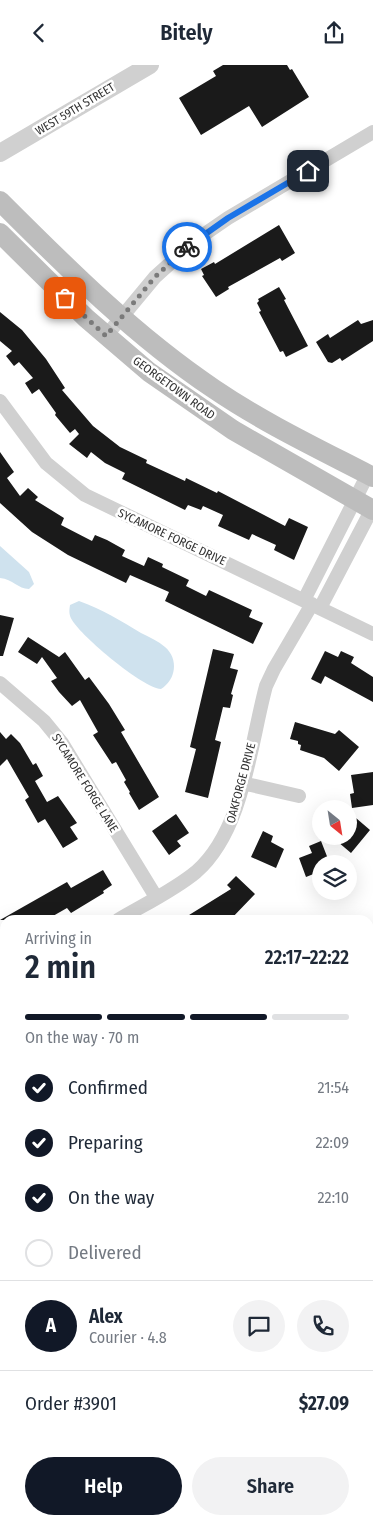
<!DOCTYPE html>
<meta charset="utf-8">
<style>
:root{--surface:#fff;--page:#f2f2f3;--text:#1f2937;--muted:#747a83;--line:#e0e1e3;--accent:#111827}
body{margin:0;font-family:"Fira Sans Condensed",sans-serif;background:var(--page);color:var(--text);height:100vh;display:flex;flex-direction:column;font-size:19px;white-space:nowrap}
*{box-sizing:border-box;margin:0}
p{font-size:16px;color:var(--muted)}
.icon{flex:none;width:28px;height:28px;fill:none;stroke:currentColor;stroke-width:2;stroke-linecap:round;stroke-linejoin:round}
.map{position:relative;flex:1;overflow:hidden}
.side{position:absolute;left:0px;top:850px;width:374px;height:610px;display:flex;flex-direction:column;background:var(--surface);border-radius:15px 15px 0 0;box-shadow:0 5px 20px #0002}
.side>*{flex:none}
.needle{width:32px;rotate:150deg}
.tools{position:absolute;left:312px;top:735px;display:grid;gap:10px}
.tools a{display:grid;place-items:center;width:45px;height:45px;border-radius:50%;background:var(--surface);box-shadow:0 5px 20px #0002;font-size:25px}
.pin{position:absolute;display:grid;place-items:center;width:42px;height:42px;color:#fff;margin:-21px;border-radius:10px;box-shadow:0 2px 8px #0006}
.courier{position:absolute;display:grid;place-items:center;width:50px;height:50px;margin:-25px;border:4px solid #1a73e8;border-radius:50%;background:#fff;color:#222;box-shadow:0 1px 6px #0007}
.headline em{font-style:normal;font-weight:600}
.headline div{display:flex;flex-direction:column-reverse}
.headline{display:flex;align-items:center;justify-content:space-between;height:85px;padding:0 25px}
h1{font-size:32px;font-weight:600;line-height:38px}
.bar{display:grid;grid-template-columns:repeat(4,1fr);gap:8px 5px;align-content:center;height:60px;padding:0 25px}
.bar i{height:6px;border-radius:4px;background:var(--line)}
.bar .current{background:var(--accent)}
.bar p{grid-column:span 4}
.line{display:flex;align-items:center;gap:12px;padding:0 25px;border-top:1px solid var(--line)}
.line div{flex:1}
.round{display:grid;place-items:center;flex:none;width:52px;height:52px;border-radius:26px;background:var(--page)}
ol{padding:0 25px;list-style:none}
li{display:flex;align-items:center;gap:15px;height:55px}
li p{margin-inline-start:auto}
li .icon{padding:5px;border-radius:50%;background:var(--accent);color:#fff;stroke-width:4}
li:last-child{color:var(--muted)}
li i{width:28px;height:28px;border:2px solid var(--line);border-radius:50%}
.primary-button{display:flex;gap:10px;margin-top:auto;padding:10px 25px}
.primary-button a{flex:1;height:58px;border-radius:30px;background:var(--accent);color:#fff;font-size:20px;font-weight:600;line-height:58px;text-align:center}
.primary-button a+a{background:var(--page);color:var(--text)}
header{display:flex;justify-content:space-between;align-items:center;height:65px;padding:0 25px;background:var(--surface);font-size:22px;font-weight:600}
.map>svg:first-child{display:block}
</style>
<header><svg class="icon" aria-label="back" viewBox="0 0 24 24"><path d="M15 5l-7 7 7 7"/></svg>Bitely<svg class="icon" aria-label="share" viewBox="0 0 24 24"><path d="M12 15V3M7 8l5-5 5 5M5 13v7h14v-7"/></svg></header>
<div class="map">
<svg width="373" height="1460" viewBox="0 0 373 1460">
<rect width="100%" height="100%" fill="#fff"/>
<path fill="#cfe2ee" d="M0 481 29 507 34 519 29 524C18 524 13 514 0 513Z
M79 536C102 544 121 556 141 568 149 572 158 576 165 582 179 594 176 615 161 624 143 623 82 572 72 555 69 550 69 546 70 540Z"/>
<path fill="#1a1a1a" d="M223 0H287L290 5 292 4 309 32 262 62 249 41 201 70 179 33 216 11 213 6Z
M279 160 295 188 282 196 280 193 228 222 229 224 216 232 202 211 204 210 201 204 214 197 215 199Z
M279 222 286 234 284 235 308 281 286 292 283 286 280 287 259 247 261 246 257 238 259 236 258 234Z
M0 247 22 265 46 294 65 323 62 325 93 361 120 382 147 395 146 398 185 416 186 413 217 428 218 426 285 461 289 453 308 462 294 495 274 485 276 480 252 469 249 475 218 461 223 450 203 441 201 445 188 440 185 445 122 414 125 408 105 398 91 387 87 393 69 379 79 369 75 364 70 368 55 350 56 348 39 324 32 329 25 318 33 313 19 297 14 301 6 291 12 286 0 276Z
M358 255 361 259 373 255V276L342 296 340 293 332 298 328 297 316 277 328 269 330 273Z
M0 387 14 407 7 413 20 431 28 423 38 432 35 435 64 453 61 460 92 476 95 470 107 475 125 485 122 491 144 501 148 492 163 499 162 502 189 515 186 521 206 531 209 525 252 545 249 552 263 558 253 579 165 536 169 527 130 510 126 518 68 490 32 467 0 438Z
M0 550 14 553 3 591H0Z
M28 572 59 592 65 587 85 615 89 612 109 639 125 665 121 667 159 732 139 745 129 728 130 727 124 717 126 715 116 697 112 699 93 670 98 667 80 635 72 641 59 627 51 616 57 613 42 592 37 599 18 587Z
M213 584 234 589 230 603 238 605 231 629 233 630 230 643 223 642 215 675 221 677 208 733 185 727 196 684 190 682Z
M325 586 338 592 341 586 354 592 351 598 373 612V637L325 611 321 619 311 614Z
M295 657 335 669 339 665 359 682 339 706 324 693 300 685 301 680 298 679V676L290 674Z
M0 667 6 674 11 669 20 678 33 700 36 698 43 711 35 716 47 737 58 731 77 758 70 762 78 774 63 783 45 754 38 758 25 735 29 732 7 694 0 701Z
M373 707V740L352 743 350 729 354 728 351 710Z
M349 747 370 765 351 788 331 771H349Z
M176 749 189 768 177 776 181 781 169 790 152 766Z
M263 766 273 771 271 777 284 784 276 803 251 792Z
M321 776 330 799H321V806L306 812 299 793 312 788 309 781Z
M103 805 112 820 103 826 104 828 71 848 67 843 46 855H0L67 817 71 823Z
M236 811 255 829 230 855H181L231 824 227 820Z"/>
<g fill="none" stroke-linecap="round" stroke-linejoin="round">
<path stroke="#d0d0d0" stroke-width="7" d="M369 1150 373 1147
M266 1455 269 1460
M226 1460 234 1455"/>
<path stroke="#d0d0d0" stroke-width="14" d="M106 271 155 212 196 175 228 153 373 67
M0 336 46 398 85 430 373 569
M304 535 368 409
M320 543 373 442
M0 618 44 656 62 678 156 832
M242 718 299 731
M118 855C143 840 173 826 196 807 244 765 250 680 266 621L274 604 312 539
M0 927 5 924"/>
<path stroke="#d0d0d0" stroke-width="18" d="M0 88 150 0"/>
<path stroke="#bdbdbd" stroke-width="20" d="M0 136C67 203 135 271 214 324 264 358 319 384 373 412
M0 168 86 253 149 307 233 365 373 445"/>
</g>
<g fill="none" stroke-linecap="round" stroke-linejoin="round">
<path stroke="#7a7a7a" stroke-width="5" stroke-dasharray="0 9" d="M65 233 106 271 155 212 187 182"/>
<path stroke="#1a73e8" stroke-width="6" d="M187 182 228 153 308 106"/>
</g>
<g text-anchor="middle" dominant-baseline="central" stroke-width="5" stroke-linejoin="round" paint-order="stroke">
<g font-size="12" fill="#333" stroke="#fff">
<text transform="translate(75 44) rotate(-31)">WEST 59TH STREET</text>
<text transform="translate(174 323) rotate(36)">GEORGETOWN ROAD</text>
<text transform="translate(172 472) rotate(25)">SYCAMORE FORGE DRIVE</text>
<text transform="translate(85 718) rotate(58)">SYCAMORE FORGE LANE</text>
<text transform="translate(241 718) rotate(-75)">OAKFORGE DRIVE</text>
</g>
</g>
</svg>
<div class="tools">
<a><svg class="needle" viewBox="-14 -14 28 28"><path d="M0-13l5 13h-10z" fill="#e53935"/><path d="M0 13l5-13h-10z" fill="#747a83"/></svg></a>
<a><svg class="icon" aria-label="layers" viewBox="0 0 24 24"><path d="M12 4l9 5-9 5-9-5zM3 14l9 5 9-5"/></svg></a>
</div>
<div class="pin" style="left:65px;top:233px;background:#ea580c"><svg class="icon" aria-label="bag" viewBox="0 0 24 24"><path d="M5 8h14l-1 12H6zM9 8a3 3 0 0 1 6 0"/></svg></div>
<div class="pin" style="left:308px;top:106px;background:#1f2937"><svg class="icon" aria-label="home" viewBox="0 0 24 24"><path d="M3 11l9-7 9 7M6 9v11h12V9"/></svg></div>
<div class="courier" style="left:187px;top:182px"><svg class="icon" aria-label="bike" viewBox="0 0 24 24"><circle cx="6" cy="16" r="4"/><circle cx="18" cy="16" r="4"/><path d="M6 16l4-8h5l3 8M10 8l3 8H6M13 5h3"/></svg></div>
<section class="side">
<div class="headline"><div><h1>2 min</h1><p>Arriving in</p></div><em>22:17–22:22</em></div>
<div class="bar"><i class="current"></i><i class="current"></i><i class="current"></i><i></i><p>On the way · 70 m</p></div>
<ol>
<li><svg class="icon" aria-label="check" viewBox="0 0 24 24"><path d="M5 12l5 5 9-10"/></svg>Confirmed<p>21:54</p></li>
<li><svg class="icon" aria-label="check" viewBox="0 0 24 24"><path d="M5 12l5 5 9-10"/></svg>Preparing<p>22:09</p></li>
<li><svg class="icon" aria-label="check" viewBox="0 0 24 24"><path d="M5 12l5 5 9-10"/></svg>On the way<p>22:10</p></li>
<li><i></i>Delivered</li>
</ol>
<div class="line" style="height:90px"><b class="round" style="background:var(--accent);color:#fff">A</b><div><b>Alex</b><p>Courier · 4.8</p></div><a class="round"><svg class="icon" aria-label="chat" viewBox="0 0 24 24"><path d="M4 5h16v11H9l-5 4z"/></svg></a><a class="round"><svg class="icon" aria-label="phone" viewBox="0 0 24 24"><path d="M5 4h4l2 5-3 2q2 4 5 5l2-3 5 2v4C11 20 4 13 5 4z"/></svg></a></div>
<div class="line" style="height:65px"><div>Order #3901</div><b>$27.09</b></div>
<div class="primary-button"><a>Help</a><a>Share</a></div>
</section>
</div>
